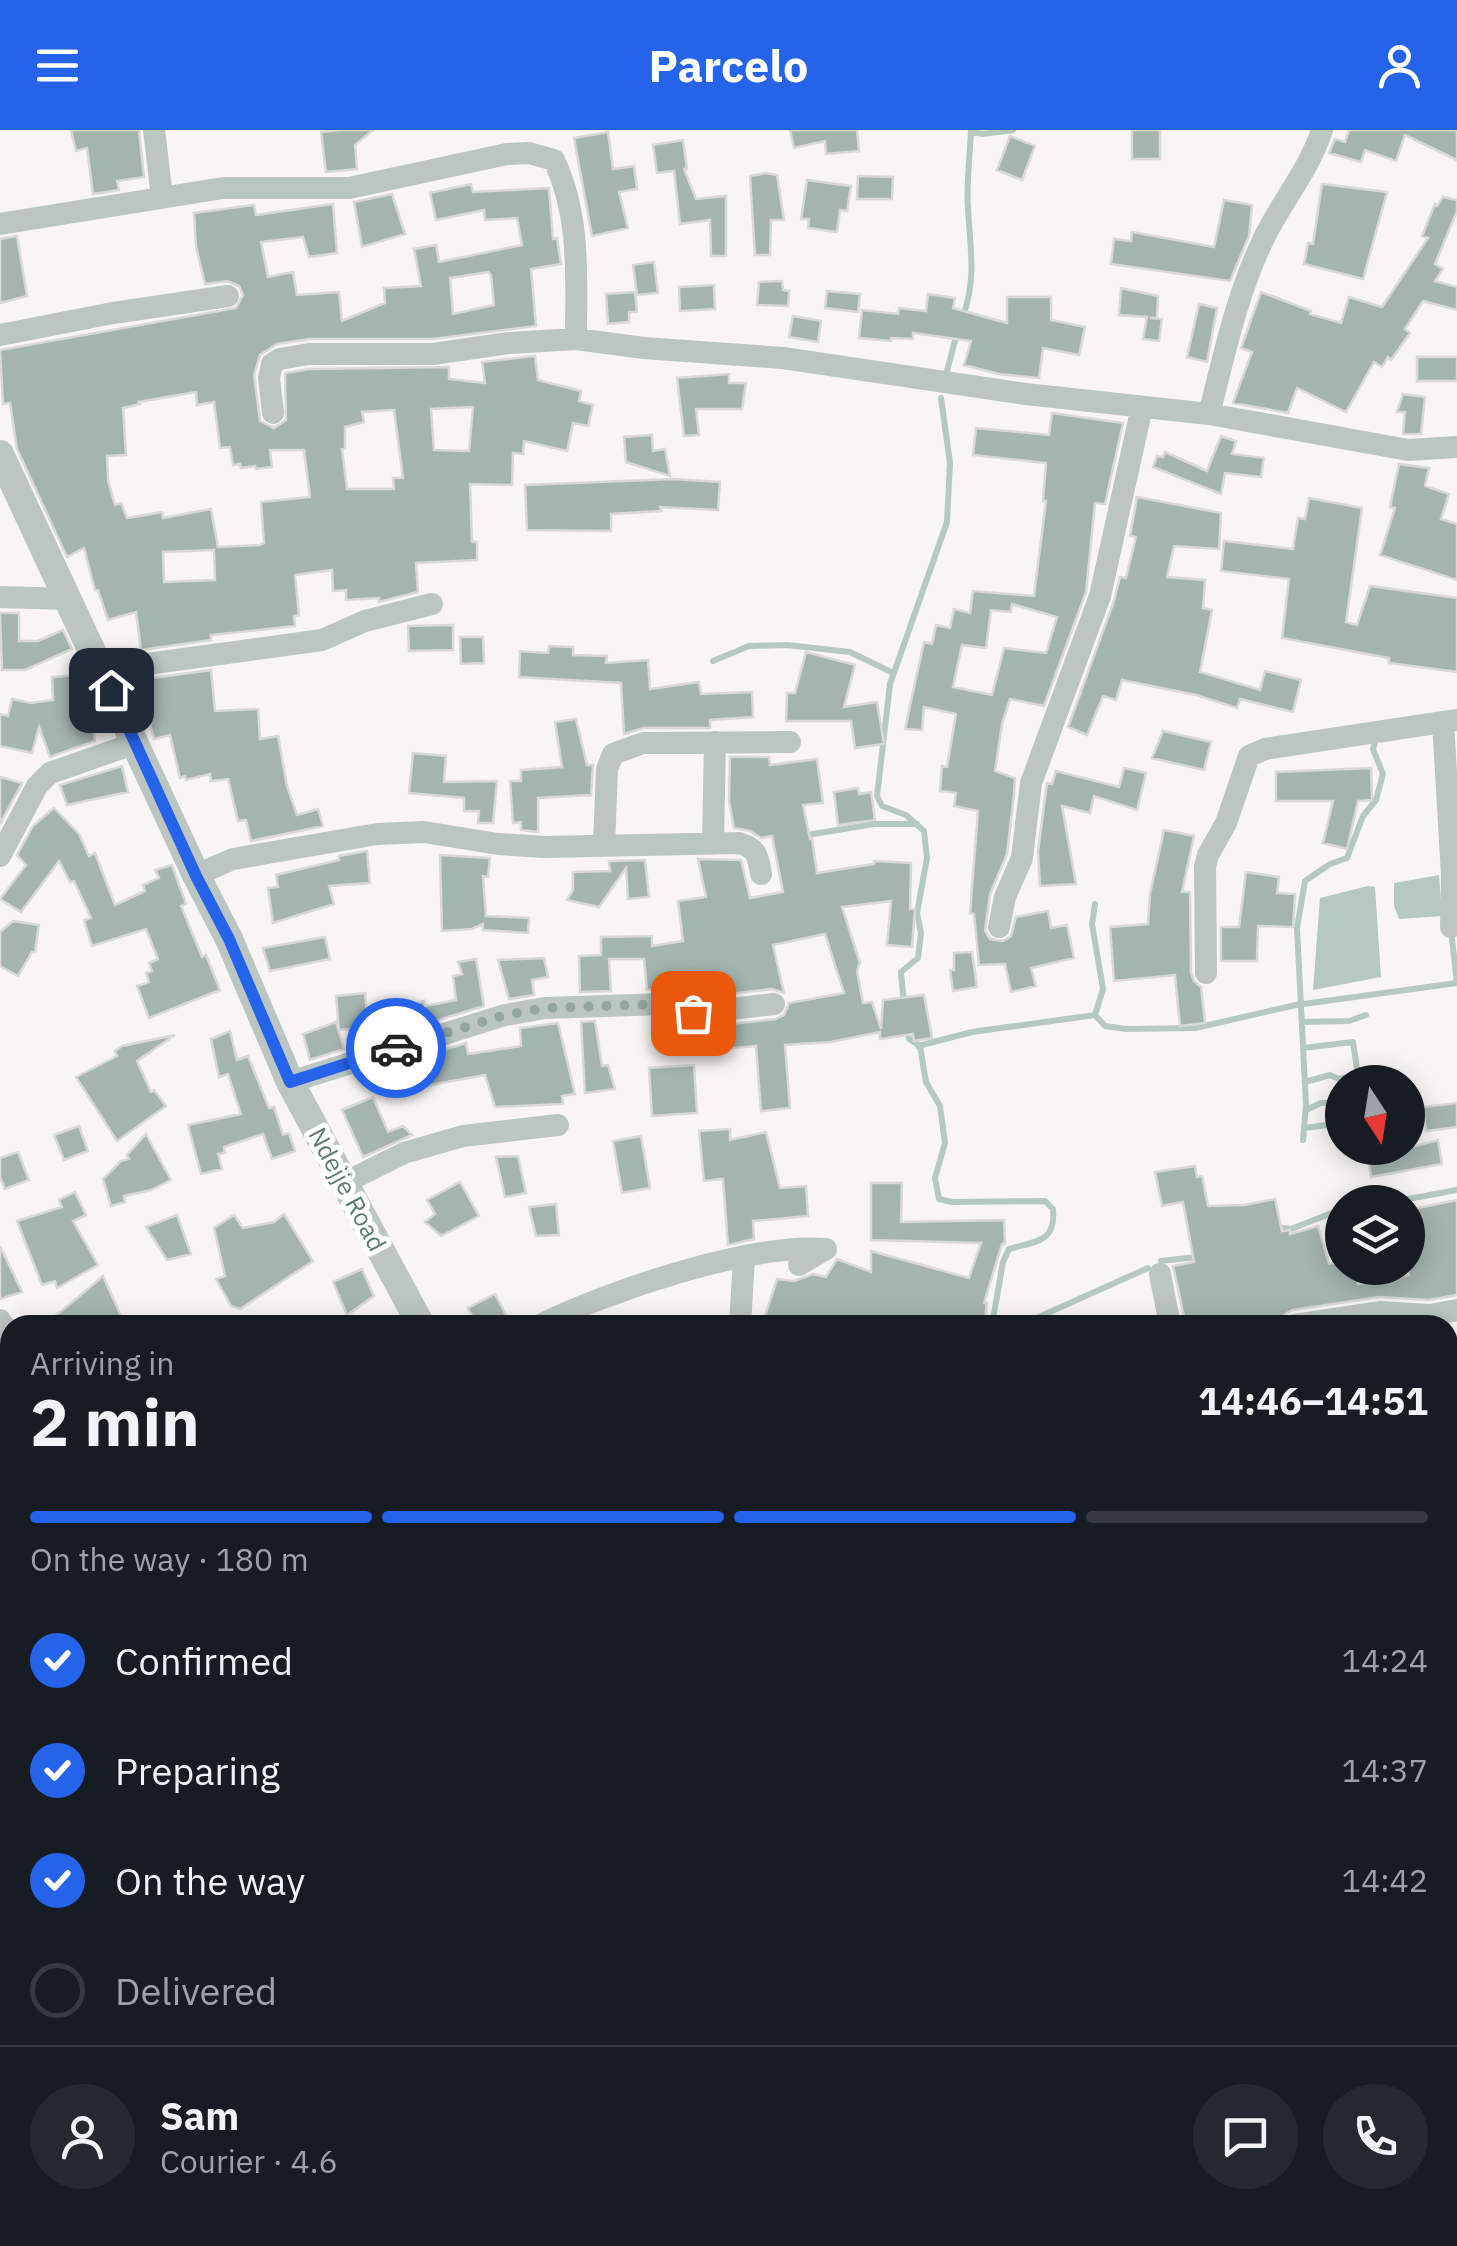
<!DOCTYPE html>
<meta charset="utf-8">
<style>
:root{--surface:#171b24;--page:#242831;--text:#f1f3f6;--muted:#9ea1a6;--line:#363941;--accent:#2563eb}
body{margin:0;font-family:"IBM Plex Sans",sans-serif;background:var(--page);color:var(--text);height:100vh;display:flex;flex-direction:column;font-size:38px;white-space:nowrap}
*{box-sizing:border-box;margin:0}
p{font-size:32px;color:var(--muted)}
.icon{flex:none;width:55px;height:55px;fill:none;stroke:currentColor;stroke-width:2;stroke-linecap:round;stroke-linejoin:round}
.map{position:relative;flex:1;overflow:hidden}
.side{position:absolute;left:0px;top:1185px;width:1458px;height:932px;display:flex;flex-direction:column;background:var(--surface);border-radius:30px 30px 0 0;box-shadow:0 5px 25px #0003}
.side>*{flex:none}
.needle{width:65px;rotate:168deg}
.tools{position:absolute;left:1325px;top:935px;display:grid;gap:20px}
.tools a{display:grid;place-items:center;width:100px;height:100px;border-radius:50%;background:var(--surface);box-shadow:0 5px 25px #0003;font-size:50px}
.pin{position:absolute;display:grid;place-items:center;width:85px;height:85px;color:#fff;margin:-42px;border-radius:20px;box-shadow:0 5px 15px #0006}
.courier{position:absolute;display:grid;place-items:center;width:100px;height:100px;margin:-50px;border:8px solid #2563eb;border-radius:50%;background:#fff;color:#222;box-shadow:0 2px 12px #0007}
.headline em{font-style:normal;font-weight:800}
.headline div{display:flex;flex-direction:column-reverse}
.headline{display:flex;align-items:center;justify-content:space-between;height:170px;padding:0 30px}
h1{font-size:65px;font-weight:800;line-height:75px}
.bar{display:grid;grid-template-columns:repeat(4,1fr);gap:15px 10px;align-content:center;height:120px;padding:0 30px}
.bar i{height:12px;border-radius:8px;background:var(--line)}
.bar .active{background:var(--accent)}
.bar p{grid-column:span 4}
.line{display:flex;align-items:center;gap:25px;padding:0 30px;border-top:2px solid var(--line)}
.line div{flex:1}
.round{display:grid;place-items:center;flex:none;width:105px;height:105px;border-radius:52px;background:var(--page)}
ol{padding:0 30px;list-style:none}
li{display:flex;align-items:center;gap:30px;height:110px}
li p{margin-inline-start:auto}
li .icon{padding:10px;border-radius:50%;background:var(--accent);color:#fff;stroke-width:4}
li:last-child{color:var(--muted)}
li i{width:55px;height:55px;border:5px solid var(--line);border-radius:50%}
header{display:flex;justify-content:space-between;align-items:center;height:130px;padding:0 30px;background:var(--accent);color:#fff;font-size:45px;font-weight:800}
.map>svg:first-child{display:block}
</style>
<header><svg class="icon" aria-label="menu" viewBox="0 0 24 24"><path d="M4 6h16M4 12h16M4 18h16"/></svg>Parcelo<svg class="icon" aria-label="person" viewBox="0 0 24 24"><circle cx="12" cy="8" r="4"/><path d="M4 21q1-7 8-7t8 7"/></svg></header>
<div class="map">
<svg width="1457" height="2116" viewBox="0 0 1457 2116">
<rect width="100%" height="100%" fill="#f8f5f4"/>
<path fill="#b5c9bf" d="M1439 745 1442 786 1399 789 1394 776V753Z
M1368 756 1375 757 1381 847 1313 860 1320 768Z"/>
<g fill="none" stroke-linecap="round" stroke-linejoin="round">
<path stroke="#b5c9bf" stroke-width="6" d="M971 2 983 4 1013 0
M963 187C977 145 970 120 968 78 966 53 970 26 971 0
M947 241 957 203
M713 531 749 516 787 515 850 522 893 543
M801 706 874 694H917
M904 875 901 842 918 828 921 803 917 783 927 728 924 701 906 685 882 676 877 666 890 554 947 392 950 333 941 268
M1095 885 1105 896 1126 899 1195 898 1296 875 1457 853 1451 800
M1302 892 1349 891 1366 885
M907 897 909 909 920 916 926 952 940 976 945 1013 935 1048 939 1069 952 1072 1045 1071 1053 1079C1056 1113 1036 1111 1009 1119L1003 1132 992 1195
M918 916 972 902 1095 885 1103 859 1092 794 1095 774
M1303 918 1353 912 1359 952
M1305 952 1330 945 1339 949 1358 945
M1306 980 1321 973H1342
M1304 998 1342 993
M1303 1010 1306 975 1297 798 1305 751 1330 734 1347 728 1363 686 1376 670 1383 644 1373 619 1376 608
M1392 1072 1457 1060
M1273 1097 1291 1099 1342 1079
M1161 1131 1197 1127
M1021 1195 1148 1138
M874 2108 879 2116
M1208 2108 1209 2116
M142 2116 162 2108"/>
<path stroke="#b5c9bf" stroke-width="35" d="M1448 1918 1457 1915
M1109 2116 1118 2108"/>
</g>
<path fill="#a4b5b0" stroke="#d9d8d7" stroke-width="2.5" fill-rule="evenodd" d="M71 0H139L144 47 117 51 119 60 93 64 87 18 76 21Z
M340 0H373L355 15 357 39 326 42 321 2Z
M790 0H857L859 21 826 24 825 11 794 18Z
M1132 0H1160V29H1132Z
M1349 0H1457V30L1405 5 1396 31 1365 20 1361 32 1329 23 1335 9 1345 12Z
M608 2 613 39 634 36 637 59 619 62 628 98 592 106 574 8Z
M1010 6 1035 16 1022 50 997 40Z
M683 10 687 39H684L696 69 726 66V126H711L710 90 680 94 674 41 657 43 653 15Z
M766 43 777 45 784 90H771L770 125H755L750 46Z
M858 46 893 47 892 69H857Z
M807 50 851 56 847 81 840 80 837 102 808 98 809 89H801Z
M471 54 473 62 549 58 553 109 557 108 561 134 531 139 536 196 432 209H309L277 214 260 225 254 245 260 291 274 298 286 290 285 243 310 239 449 237V249L485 253 482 232 535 226 538 250 581 261 579 271 593 275 588 296 573 293 567 321 524 311 523 324 513 323 512 355 470 354 472 412H477V430L416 433 418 462 379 472V468L346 470V460L333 461 332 440 295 445 299 485 294 486 295 496 211 505V510L141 520 136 482 108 490 98 460H95L84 418 67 427 17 319 10 273 3 274 0 220 236 178 243 165 239 156 227 151 205 154 196 116 194 83 254 75 256 85 333 74 337 123 309 127 303 107 261 112 268 147 293 142 297 165 339 162 342 191 385 173 384 158 421 156 414 119 436 115 439 132 522 115 517 88 485 90 484 80 436 90 430 63ZM488 142 491 145 494 175 453 184 450 148ZM196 262 197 275 214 272 220 318 230 317 233 335 240 334 241 338 255 336 256 339 272 337 270 320H304L310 367 261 372 264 413 260 415 218 417 211 379 163 388 162 382 127 388 121 373 115 375 108 350 107 326 126 325 123 278 140 274 139 272ZM473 277 469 321 434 320 431 279ZM394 280 403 348H393L394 359H347L342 319 345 318V297L364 292 362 282ZM214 420 215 450 164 452 163 422Z
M1322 54 1387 62 1363 149 1304 134 1308 113 1313 114Z
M392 64 405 104 362 117 354 72Z
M1443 67 1457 70V81L1435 134 1443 139 1435 151 1457 157V180L1423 171 1405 199 1410 203 1391 230 1388 227 1382 237 1374 232 1346 282 1297 258 1288 283 1233 273 1252 222 1241 218 1261 162 1311 181 1310 184 1341 193 1349 167 1382 177 1428 108 1422 106 1435 74 1437 76Z
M1224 70 1252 75 1249 106 1230 151 1111 134 1114 109 1131 111 1132 102 1214 117Z
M17 106 27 166 0 173V109Z
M654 132 658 163 637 165 633 135Z
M782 151 783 160 789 161 788 176 757 175 759 152Z
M714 155 715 179 680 181 679 157Z
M1121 158 1158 166 1157 188H1150L1162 189 1159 211 1143 209 1147 187 1119 185Z
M827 161 860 164 858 182 825 178Z
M635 162 637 182H629V192L608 194 606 164Z
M928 164 955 168 953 178 1007 193V167H1051V190L1085 197 1079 225 1043 218 1039 248 999 244 964 235 971 211 913 203V209L891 208V211L859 208 862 180 898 184 899 178 926 181Z
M1199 174 1217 178 1207 232 1187 227Z
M793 186 821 191 818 212 789 207Z
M1417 227H1457V251H1417Z
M729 244V253H746L742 279H696L699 305 684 306 677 248Z
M1403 264 1425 267 1421 304H1403L1405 282H1397Z
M1052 283 1123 293 1105 374 1095 373 1086 462 1044 576 1010 569 1002 594 995 641 1015 648 1014 665 1007 724 990 764 985 801 990 809 1003 811 1011 806 1016 787 1048 781 1051 798 1067 795 1074 828 1031 838 1036 856 1011 862 1005 834 979 835 974 784 970 783 978 681 954 676 956 663 940 661 942 636 947 637 956 584 924 577 922 600 905 599 924 512 932 514 936 495 950 498 954 479 970 483 973 461 1034 466 1046 371H1043L1046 333 973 325 976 298 1049 305ZM1012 474 1057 487 1046 523 1004 518 992 565 953 557 962 515 986 518 991 480 1011 482Z
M652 305 653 321 665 319 670 346 626 332 624 307Z
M1221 306 1236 311 1232 324 1264 328 1261 347 1225 343 1221 364 1153 337 1157 326 1163 327 1165 322 1207 341Z
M1399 334 1429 338 1425 356 1449 364 1441 389 1457 394V450L1380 425 1395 378 1390 377Z
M673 349 720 352 718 380 660 377 661 381 611 384V401L527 400 525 355Z
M1137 367 1221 383 1219 419 1174 416 1167 447 1205 450 1203 478 1212 480 1200 542 1260 560 1265 541 1301 550 1293 582 1240 569 1237 578 1196 565 1122 550 1116 570 1103 566 1087 605 1068 597 1114 471 1120 447 1126 448 1136 407 1130 406Z
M1309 368 1362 378 1346 492 1357 495 1370 456 1457 468V542L1389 533V528L1282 508 1289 449 1221 441 1224 411 1293 419 1298 388 1305 389Z
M0 483H19V511H38L63 500 72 519 25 540H2Z
M453 495V520L409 521 408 496Z
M460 507H483L484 533 461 534Z
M549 516 573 517V525L607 526 606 533 648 530 650 559 699 552 701 564 752 562 753 587 710 590V598H643L624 604 621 553 519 547 520 521 548 523Z
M806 522 855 535 844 577 877 572 884 614 855 618 851 591H786L787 563H795Z
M211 540 215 581 258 579 260 609 278 606 287 656 297 685 318 679 323 696 251 711 246 690 238 691 228 649 211 651 210 644 186 650 185 646 180 648 170 605 154 609 138 550Z
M76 545 78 572 90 571 95 611 50 627 39 597 32 623 0 616V584L8 586 12 569 31 573 53 570 52 547Z
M576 589 587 635H593L591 665 538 668V702L521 700V692L513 693 510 651H521V640L562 637 555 592Z
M1163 601 1211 612 1204 640 1152 628Z
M413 623 446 626 444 652 497 651 493 693H478L479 681H464V668L409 663Z
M730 627H769L770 635 817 629 823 673 803 675 810 709 812 708 817 743 874 734V731L911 733 910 779H915L912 817 887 815 891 771 842 777 860 833 857 841 863 873 872 872 881 899 883 870 924 865 932 908 914 911 913 904 880 909V902L831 912 785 915 790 978 761 981 756 916 699 921 696 898 776 889 784 885 789 873 844 863 825 804 773 815 784 863 772 859 683 869 666 859 647 860 644 829H609L611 861 580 862 579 826 601 825V807L652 806V816L683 811 678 771 706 767 698 729 741 730 750 768 783 762 772 706 761 708 750 701 734 698 729 671Z
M122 636 128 662 67 675 60 655Z
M1124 638 1146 643 1137 680 1094 666 1090 683 1062 676 1076 754 1040 756 1038 721 1047 653 1052 654 1056 641 1119 657Z
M1371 638 1372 670 1358 671 1347 719 1323 713 1333 671H1276V642Z
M0 647 22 653 0 694Z
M858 658 859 664 871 662 875 690 838 695 834 662Z
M54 678 79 704 89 726 95 723 115 775 145 761 143 755 159 748 155 740 172 735 186 774 181 776 202 827 206 825 220 860 149 888 137 856 149 852 146 843 152 841 149 833 158 829 146 799 92 816 84 790 91 788 74 751 70 752 59 731 21 782 0 769 26 735 17 725 33 696Z
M1164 700 1194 706 1182 762H1190L1191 843 1194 851 1201 857 1205 893 1180 896 1175 845 1114 851 1110 797 1148 794 1150 764Z
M367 721 370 753 329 756 334 774 273 793 268 758 278 757 276 745 339 730V726Z
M440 725 490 728 488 747 483 746 486 786 529 788 528 803 483 800V794L472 799 442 801Z
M645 730 649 767 628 769 626 738 599 777 567 770 573 760V742L610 741 609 731Z
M1246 742 1279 747 1277 763 1295 764 1293 797 1258 796 1257 831H1221V797H1239Z
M13 791 39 795 35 822H32L18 846 0 836V802Z
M325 807 330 829 270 841 263 818Z
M972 822 977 857 953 861 950 840H954V823Z
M544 828 548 847 532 850 534 865 509 869 498 830Z
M476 829 484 876 412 898 407 877 424 871 425 876 456 870 453 846 462 844 458 832Z
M365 863 368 898 339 900 336 866Z
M595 891 602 936 608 935 615 959 585 963 581 892Z
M336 892 344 919 310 930 303 904Z
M558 893 575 964 562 966 563 974 495 977 485 945 425 956 424 948 394 955 390 937 466 913 468 924 521 916 520 898Z
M230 901 237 930 248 926 269 978 274 977 283 1005 289 1003 295 1021 272 1029 263 1004 224 1017 225 1023 218 1024 222 1039 201 1044 188 995 241 984 228 944 219 947 211 909Z
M175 905 137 931 151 962 154 960 166 976 117 1011 76 947 117 926 115 921 122 916Z
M694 935 697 983 652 986 649 938Z
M373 967 388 1002 403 996 412 1005 363 1027 342 980Z
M1457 973V997L1426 1001 1423 977Z
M79 996 88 1021 64 1030 54 1005Z
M730 999V1010L766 1002 780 1058 806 1056 808 1086 753 1091 754 1109 728 1115 723 1049 704 1051 699 1001Z
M146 1004 171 1050 151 1060 124 1066 125 1072 111 1076 103 1049 121 1031 129 1029 127 1025Z
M641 1006 650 1058 622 1063 613 1011Z
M1438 1010 1442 1034 1371 1047 1367 1022 1408 1018Z
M18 1022 29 1050 5 1059 0 1047V1028Z
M518 1026 526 1063 505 1067 496 1027Z
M1195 1036 1197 1047 1202 1046 1208 1076 1245 1075 1275 1069 1282 1101 1290 1100V1104L1318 1096 1329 1134 1342 1131V1138H1355L1358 1154 1409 1145 1408 1136 1413 1135 1408 1110V1080L1457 1070V1165L1429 1170 1379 1167 1293 1180 1285 1184 1277 1195H1186L1173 1136 1194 1132 1183 1072 1162 1076 1155 1042Z
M460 1052 479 1086 441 1106 425 1092 435 1084 427 1070Z
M871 1053H902L901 1092 1004 1090 1005 1114H1002L984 1173H987L984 1195H762L777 1149 794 1151 813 1144 826 1147 837 1129 871 1142V1121L969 1148 981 1113 871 1110Z
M75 1062 86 1085 73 1091 98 1135 57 1158 55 1151 42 1155 17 1091 62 1077 59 1070Z
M556 1074 559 1105 536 1106 529 1077Z
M284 1084 313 1131 240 1179 231 1176 216 1149 225 1146 214 1098 234 1085 243 1098 274 1092Z
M177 1085 191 1124 167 1130 146 1097Z
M0 1116 22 1162 0 1169Z
M362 1139 374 1166 347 1185 333 1152Z
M103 1146 125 1195H44L70 1174Z
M495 1164 511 1195H477L468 1178Z"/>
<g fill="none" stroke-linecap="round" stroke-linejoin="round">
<path stroke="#bbc6c2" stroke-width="22" d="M154 0 162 67
M0 94 223 58H349L507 24 529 23 554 30C581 87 576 148 576 209
M0 205 113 183 228 166
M273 283 269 248 272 234 280 229 309 224H433L509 213 576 209 644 218 783 228 1026 264 1209 284 1408 320 1457 317
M1209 284C1224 226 1237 163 1264 108 1282 71 1309 40 1322 0
M0 467 68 469
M103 540 322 510 365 491 432 474
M1443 592 1452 745 1451 797
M713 714 715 612
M604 716 607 639 613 624 643 613 790 612
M0 726 37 656 50 643 136 613
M196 745 233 729 377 704 424 702 498 714 545 717 739 713C757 718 758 726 761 744
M999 797 1005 767 1022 728 1031 653 1100 466 1142 277
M1206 843 1205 737 1208 725 1226 693 1249 626 1265 619 1457 590
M290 952 505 885 545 878 665 874 679 885 774 874
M344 1053 404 1023 463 1006 558 995
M1160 1144 1170 1195
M0 1190 10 1205
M540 1195C608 1161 751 1113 826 1119L799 1135
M740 1195 744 1127
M1295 1195 1381 1182 1430 1185 1457 1180
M1448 1301 1457 1297
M0 1434 10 1433
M1448 1465 1457 1460
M1451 1657 1457 1659
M1448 1881V1894
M0 1933H10
M1448 1982 1457 1979
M655 2116 680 2108"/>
<path stroke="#bbc6c2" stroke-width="28" d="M0 324 196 745 229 809 290 952 421 1195
M895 2108 899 2116"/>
</g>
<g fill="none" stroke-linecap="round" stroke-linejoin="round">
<path stroke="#93a6a0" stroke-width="10" stroke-dasharray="0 18" d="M396 918 505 885 545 878 665 874 678 885 693 883"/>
<path stroke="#2563eb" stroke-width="12" d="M111 560 196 746 229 809 290 952 396 918"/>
</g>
<g text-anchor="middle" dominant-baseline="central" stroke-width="10" stroke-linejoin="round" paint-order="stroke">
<g font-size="25" fill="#5c7c72" stroke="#fff">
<text transform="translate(348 1059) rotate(62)">Ndejje Road</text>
</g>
</g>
</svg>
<div class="tools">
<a><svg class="needle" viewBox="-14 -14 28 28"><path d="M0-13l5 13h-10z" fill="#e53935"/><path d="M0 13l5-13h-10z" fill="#9ea1a6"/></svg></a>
<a><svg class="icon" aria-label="layers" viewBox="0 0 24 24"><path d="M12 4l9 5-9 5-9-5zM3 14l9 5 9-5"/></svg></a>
</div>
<div class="pin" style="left:693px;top:883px;background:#ea580c"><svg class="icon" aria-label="bag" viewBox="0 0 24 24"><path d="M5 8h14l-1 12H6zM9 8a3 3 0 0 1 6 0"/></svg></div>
<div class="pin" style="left:111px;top:560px;background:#1f2937"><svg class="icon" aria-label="home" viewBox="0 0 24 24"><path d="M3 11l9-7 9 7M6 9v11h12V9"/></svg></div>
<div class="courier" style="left:396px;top:918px"><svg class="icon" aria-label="car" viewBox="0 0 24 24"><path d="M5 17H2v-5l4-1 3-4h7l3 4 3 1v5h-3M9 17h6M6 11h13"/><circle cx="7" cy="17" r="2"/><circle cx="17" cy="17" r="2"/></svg></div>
<section class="side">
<div class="headline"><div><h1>2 min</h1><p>Arriving in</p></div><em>14:46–14:51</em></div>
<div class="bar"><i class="active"></i><i class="active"></i><i class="active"></i><i></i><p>On the way · 180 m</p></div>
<ol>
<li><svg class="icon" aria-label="check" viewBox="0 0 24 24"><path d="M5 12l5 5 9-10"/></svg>Confirmed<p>14:24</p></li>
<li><svg class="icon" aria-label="check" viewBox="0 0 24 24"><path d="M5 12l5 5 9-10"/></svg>Preparing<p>14:37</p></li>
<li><svg class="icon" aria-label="check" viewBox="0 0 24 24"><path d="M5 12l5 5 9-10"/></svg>On the way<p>14:42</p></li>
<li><i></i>Delivered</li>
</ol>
<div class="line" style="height:180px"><a class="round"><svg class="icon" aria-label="person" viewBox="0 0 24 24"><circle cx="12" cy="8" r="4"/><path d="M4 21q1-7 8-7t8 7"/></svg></a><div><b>Sam</b><p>Courier · 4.6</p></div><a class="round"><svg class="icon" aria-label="chat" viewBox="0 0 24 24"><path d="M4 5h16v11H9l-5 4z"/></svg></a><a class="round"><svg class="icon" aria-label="phone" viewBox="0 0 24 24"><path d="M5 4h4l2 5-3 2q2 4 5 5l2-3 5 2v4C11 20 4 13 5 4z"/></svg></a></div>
</section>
</div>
